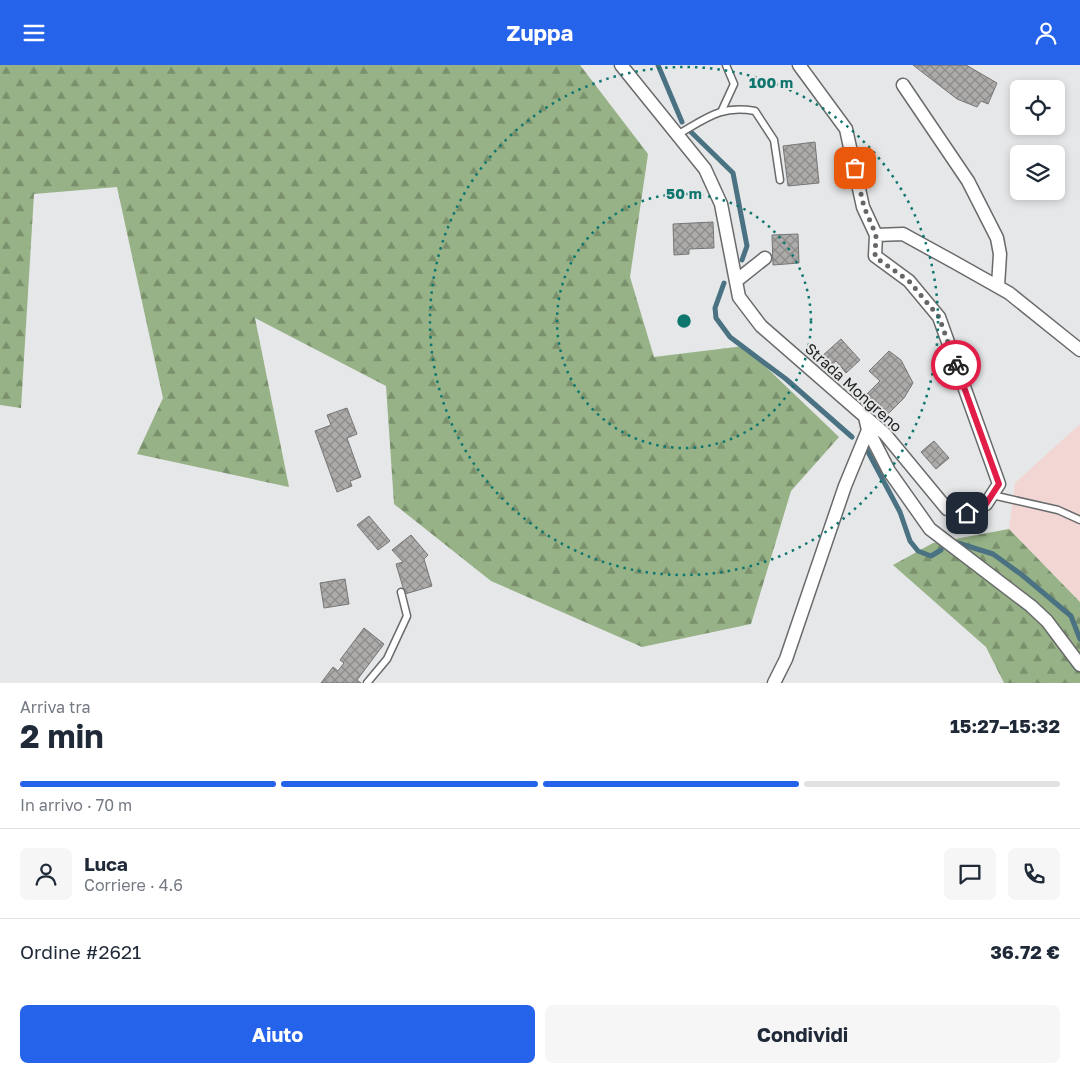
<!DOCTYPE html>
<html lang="it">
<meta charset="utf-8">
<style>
:root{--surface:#fff;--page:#f6f6f7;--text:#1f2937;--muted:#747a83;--line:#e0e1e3;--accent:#2563eb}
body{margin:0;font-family:"Golos Text",sans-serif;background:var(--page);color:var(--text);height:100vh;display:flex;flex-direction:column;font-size:19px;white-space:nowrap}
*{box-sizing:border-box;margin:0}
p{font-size:16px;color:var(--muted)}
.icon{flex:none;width:28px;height:28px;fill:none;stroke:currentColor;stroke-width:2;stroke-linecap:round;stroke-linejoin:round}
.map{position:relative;height:618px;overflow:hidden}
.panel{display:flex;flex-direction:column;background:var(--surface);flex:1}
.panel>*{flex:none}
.fabs{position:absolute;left:1010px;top:15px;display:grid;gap:10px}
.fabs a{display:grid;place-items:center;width:55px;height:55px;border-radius:8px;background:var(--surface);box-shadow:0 2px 8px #0003;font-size:25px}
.pin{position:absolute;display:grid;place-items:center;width:42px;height:42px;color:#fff;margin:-21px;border-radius:10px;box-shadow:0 2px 8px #0006}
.courier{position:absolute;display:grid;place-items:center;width:50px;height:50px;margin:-25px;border:4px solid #e11d48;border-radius:50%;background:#fff;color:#222;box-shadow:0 1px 6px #0007}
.head em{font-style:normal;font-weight:700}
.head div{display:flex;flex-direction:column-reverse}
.head{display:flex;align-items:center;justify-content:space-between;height:85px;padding:0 20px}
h1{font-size:32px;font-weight:700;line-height:38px}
.bar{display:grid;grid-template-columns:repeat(4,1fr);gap:8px 5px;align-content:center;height:60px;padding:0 20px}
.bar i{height:6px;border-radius:4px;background:var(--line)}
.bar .current{background:var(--accent)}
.bar p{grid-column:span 4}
.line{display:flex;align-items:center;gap:12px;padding:0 20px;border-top:1px solid var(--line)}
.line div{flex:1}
.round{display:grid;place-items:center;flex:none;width:52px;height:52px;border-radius:8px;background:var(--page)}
.primary-button{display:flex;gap:10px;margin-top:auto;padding:10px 20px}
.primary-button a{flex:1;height:58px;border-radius:8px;background:var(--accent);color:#fff;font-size:20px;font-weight:700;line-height:58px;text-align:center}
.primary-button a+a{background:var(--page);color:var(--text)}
header{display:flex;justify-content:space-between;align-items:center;height:65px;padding:0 20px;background:var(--accent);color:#fff;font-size:22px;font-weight:700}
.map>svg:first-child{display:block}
</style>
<header><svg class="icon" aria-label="menu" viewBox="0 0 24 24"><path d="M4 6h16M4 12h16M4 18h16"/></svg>Zuppa<svg class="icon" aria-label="person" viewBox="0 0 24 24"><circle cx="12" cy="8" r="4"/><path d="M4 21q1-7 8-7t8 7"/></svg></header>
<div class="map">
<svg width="1080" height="618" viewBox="0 0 1080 618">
<defs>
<pattern id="forest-firs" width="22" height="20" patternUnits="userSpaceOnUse" patternTransform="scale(1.25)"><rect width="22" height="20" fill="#96b286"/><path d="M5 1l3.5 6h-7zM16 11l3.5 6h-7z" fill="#7a906d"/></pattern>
<pattern id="building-cross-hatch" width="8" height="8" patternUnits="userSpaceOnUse" patternTransform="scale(1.25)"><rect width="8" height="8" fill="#acabaa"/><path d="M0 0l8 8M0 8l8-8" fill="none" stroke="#8c8b8a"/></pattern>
</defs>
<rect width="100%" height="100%" fill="#e6e7e8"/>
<path fill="#f1d6d4" d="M1080 359V537L1009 464 1015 418Z"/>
<path fill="url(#forest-firs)" d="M0 0H580L648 89 630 212 654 292 744 281 839 372 791 426 751 559 642 582 491 516 394 439 386 321 255 253 289 422 137 389 163 333 117 122 34 129 21 343 0 340Z
M1009 464 1080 537V618H1004L986 582 893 500 933 478Z"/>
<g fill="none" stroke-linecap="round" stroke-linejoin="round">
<path stroke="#4a7282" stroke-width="5" d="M658 0 682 57
M691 67 733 108 747 181 742 195
M724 218 715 243 716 253 730 272 786 314 852 372
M867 385 900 447 910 476 918 486 931 491 941 485
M958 478 993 489 1022 510 1071 551 1080 574"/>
</g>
<path fill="url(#building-cross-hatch)" stroke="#777676" d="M913 0H966L997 18 988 39 981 36 977 42 957 34Z
M815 77 819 118 788 121 783 81Z
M713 157 714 183 689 184V189L674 190 673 159Z
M798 169 799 198 773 200 772 170Z
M841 274 860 295 846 308 836 296 829 302 821 292Z
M889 286 901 295 913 318 904 333 885 352 865 331 880 316 869 306Z
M347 343 357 369 347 373 361 412 350 416 352 421 337 427 315 366 331 360 327 350Z
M934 376 949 393 936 404 921 387Z
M369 451 390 476 378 485 357 460Z
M411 470 428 490 424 494 432 521 405 529 396 499 403 497 392 485Z
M345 514 349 539 324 543 320 518Z
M364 563 384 579 357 615 361 618H321L333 602 338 606 344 598 340 595Z"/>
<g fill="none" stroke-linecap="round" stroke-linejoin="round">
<g stroke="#696a6b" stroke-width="9">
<path id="lane" d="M722 45 734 19 726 0
M677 70C707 53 720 40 755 46L774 75 780 115
M992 430 1058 445 1080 455
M367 618 387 594 407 551 401 527"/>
</g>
<g stroke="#696a6b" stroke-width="15">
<path id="street" d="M621 0 705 104 721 139 739 232 761 261 885 369 947 444 967 448 986 439 999 419 939 252 909 216 875 191 876 170 903 169 954 197 1009 228 1080 285
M799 0 846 64 863 142 876 170
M903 20 968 116 997 173 1000 189 998 221
M736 216 765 193
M865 352 868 365 889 406 930 464 1031 541 1047 556 1080 600
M774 618 786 594 845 421 868 365"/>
</g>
<use href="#lane" stroke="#fff" stroke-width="6"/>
<use href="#street" stroke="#fff" stroke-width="12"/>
</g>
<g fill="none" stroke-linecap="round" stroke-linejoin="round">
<path stroke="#666667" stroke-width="5" stroke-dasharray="0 9" d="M855 103 864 142 876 170 875 192 909 216 939 252 956 300"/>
<path stroke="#e11d48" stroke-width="6" d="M956 300 999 419 986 439 967 448"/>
</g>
<g fill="none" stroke="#0f766e" stroke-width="2.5" stroke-dasharray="2.5 5">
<circle cx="684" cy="256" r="127"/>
<circle cx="684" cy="256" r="254"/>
</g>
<g text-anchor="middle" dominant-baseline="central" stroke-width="4" stroke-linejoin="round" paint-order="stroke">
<g font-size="15" fill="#212121" stroke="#e6e7e8">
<text transform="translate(854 322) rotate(42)">Strada Mongreno</text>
</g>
</g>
<circle cx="684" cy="256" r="8" fill="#0f766e" stroke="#e6e7e8" stroke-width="2.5"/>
<g font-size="15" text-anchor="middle" font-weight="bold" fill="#0f766e" stroke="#e6e7e8" stroke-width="4" stroke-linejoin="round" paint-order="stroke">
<text x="771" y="23">100 m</text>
<text x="684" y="134">50 m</text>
</g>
</svg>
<div class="fabs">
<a><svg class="icon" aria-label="locate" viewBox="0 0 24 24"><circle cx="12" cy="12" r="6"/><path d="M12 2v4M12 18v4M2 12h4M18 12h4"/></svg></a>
<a><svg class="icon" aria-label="layers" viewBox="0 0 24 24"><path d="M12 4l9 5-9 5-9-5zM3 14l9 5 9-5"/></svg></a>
</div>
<div class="pin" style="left:855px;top:103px;background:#ea580c"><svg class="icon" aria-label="bag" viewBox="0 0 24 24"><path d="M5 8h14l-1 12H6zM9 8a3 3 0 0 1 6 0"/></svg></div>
<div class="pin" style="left:967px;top:448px;background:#1f2937"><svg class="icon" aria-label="home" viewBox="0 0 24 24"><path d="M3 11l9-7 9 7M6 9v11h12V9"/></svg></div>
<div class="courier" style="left:956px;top:300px"><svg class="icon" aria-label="bike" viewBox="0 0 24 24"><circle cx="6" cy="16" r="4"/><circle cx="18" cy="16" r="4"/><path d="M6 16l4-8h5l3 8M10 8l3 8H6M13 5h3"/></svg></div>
</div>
<section class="panel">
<div class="head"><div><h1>2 min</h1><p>Arriva tra</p></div><em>15:27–15:32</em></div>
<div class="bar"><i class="current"></i><i class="current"></i><i class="current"></i><i></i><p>In arrivo · 70 m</p></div>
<div class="line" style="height:90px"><a class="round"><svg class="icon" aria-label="person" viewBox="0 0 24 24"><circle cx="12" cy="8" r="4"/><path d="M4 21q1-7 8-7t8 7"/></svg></a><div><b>Luca</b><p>Corriere · 4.6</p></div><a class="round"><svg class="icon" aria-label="chat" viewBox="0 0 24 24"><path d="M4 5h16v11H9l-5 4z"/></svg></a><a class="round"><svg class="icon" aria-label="phone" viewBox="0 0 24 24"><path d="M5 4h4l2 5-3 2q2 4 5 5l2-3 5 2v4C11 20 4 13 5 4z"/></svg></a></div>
<div class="line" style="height:65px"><div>Ordine #2621</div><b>36.72 €</b></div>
<div class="primary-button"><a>Aiuto</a><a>Condividi</a></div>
</section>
